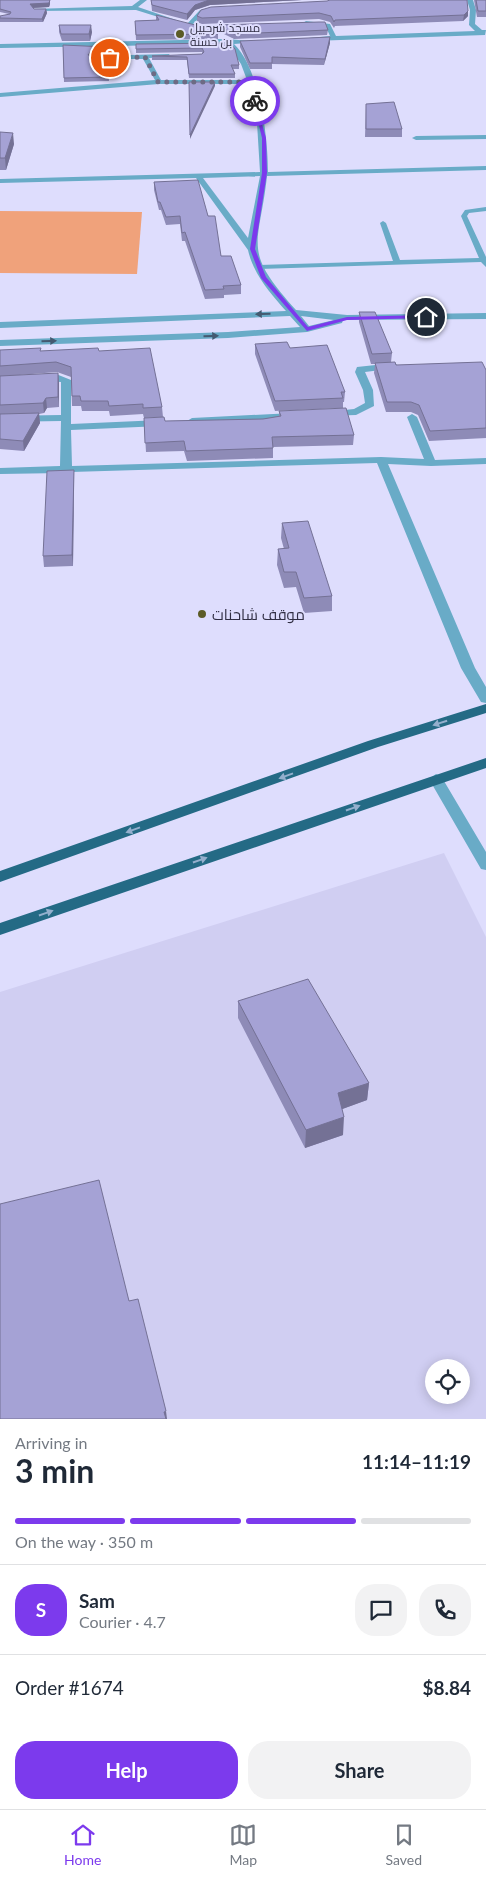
<!DOCTYPE html>
<meta charset="utf-8">
<style>
:root{--surface:#fff;--page:#f2f2f3;--text:#1f2937;--muted:#747a83;--line:#e0e1e3;--accent:#7c3aed}
body{margin:0;font-family:Lato,Cairo,sans-serif;background:var(--page);color:var(--text);height:100vh;display:flex;flex-direction:column;font-size:19px;white-space:nowrap}
*{box-sizing:border-box;margin:0}
p{font-size:16px;color:var(--muted)}
.icon{flex:none;width:28px;height:28px;fill:none;stroke:currentColor;stroke-width:2;stroke-linecap:round;stroke-linejoin:round}
.map{position:relative;height:1419px;overflow:hidden}
.details{display:flex;flex-direction:column;background:var(--surface);flex:1}
.details>*{flex:none}
.buttons{position:absolute;left:425px;top:1359px;display:grid;gap:10px}
.buttons a{display:grid;place-items:center;width:45px;height:45px;border-radius:50%;background:var(--surface);box-shadow:0 2px 12px #0003;font-size:25px}
.pin{position:absolute;display:grid;place-items:center;width:42px;height:42px;color:#fff;margin:-21px;border:2px solid #fff;border-radius:50%;box-shadow:0 1px 5px #0007}
.courier{position:absolute;display:grid;place-items:center;width:50px;height:50px;margin:-25px;border:4px solid #7c3aed;border-radius:50%;background:#fff;color:#222;box-shadow:0 1px 6px #0007}
.head em{font-style:normal;font-weight:700}
.head div{display:flex;flex-direction:column-reverse}
.head{display:flex;align-items:center;justify-content:space-between;height:85px;padding:0 15px}
h1{font-size:32px;font-weight:700;line-height:38px}
.bar{display:grid;grid-template-columns:repeat(4,1fr);gap:8px 5px;align-content:center;height:60px;padding:0 15px}
.bar i{height:6px;border-radius:4px;background:var(--line)}
.bar .active{background:var(--accent)}
.bar p{grid-column:span 4}
.line{display:flex;align-items:center;gap:12px;padding:0 15px;border-top:1px solid var(--line)}
.line div{flex:1}
.round{display:grid;place-items:center;flex:none;width:52px;height:52px;border-radius:20px;background:var(--page)}
.button{display:flex;gap:10px;margin-top:auto;padding:10px 15px}
.button a{flex:1;height:58px;border-radius:20px;background:var(--accent);color:#fff;font-size:20px;font-weight:700;line-height:58px;text-align:center}
.button a+a{background:var(--page);color:var(--text)}
.tabs{display:flex;justify-content:space-around;align-items:center;height:70px;border-top:1px solid var(--line);background:var(--surface);font-size:14px;color:var(--muted)}
.tabs a{display:grid;justify-items:center;gap:2px}
.tabs .active{color:var(--accent)}
.map>svg:first-child{display:block}
</style>
<div class="map">
<svg width="486" height="1419" viewBox="0 0 486 1419">
<rect width="100%" height="100%" fill="#deddfd"/>
<path fill="#d0cef2" fill-rule="evenodd" d="M444 853 486 937V1419H0V992ZM434 1368H461V1395H434Z"/>
<path fill="#f0a27b" d="M0 211 142 212 137 274 0 273Z"/>
<g fill="none" stroke-linecap="round" stroke-linejoin="round">
<path fill="#69abc7" fill-rule="evenodd" d="M486 207V211L469 213 467 216 486 257V267L481 262 259 269 255 267 259 265 393 261 380 223 383 221 386 223 400 260 479 258 461 216 465 210Z"/>
<path fill="#69abc7" fill-rule="evenodd" d="M140 0H147L138 7 176 20 171 21 136 10 35 11 32 9 132 6Z
M467 0H473L476 10 475 24 482 30H486L485 35 312 41 310 38 330 36 326 27 303 23 306 21 330 24 336 36 475 31 469 25 470 10Z
M216 7 218 10 204 13 192 25 187 24 200 10Z
M237 24 239 27 198 29 195 27Z
M227 39 261 42 234 44C260 69 268 137 268 172L486 166V170L267 176C259 248 241 249 296 310L347 315 486 313V319L343 320 342 323 307 332 228 338 0 346V340L228 332 300 327 290 316 0 328V322L286 311C270 293 253 273 248 250L196 178 0 183V179L260 172 257 123 248 84H159L0 97V93L155 80 143 59H90L92 56 169 54 171 57 149 58 161 80H247L241 64 227 44 0 48V44ZM260 176 248 238 203 178ZM301 316 334 320 309 326Z
M486 135V139L416 140 412 138 416 136Z
M394 363 399 366 397 368 365 372 373 390 374 406 356 415 326 416V412L354 409 365 403 363 390 355 372 357 367Z
M56 374 71 380V424L161 420 166 423 161 426 71 430 72 466 381 457 424 459 407 417 412 414 417 417 435 460 486 458V464L431 466 388 464 475 668 486 687V703L481 702 461 668 377 463 71 472 66 474 62 473 0 474V468L60 466 61 421 0 422V416L61 415V382L41 381 36 378 41 375Z
M293 413 297 414V418L192 424 187 421 192 418Z
M436 774 441 776 486 852V870L481 869 429 779Z"/>
<path fill="#246a85" fill-rule="evenodd" d="M486 704V713L378 747 0 882V871L368 741Z
M486 758V768L0 935V923Z"/>
</g>
<path fill="#8e8bb7" d="M0 0 50 4 49 7 33 8 34 9H46L47 13 43 22H0V18L9 14 0 12V13Z
M151 0H302L210 5 195 10 187 20 152 11Z
M474 0H486V17H477Z
M327 1 468 11V16L463 21 335 26 334 28 330 22 319 19 202 24 197 22V16Z
M156 15 218 34V39L136 40 135 21 156 20Z
M59 25 92 32 90 41H62L59 32Z
M218 25 328 30 327 35 234 39 218 31Z
M330 37V43L324 65 272 64V69H250L240 47V41Z
M230 43 239 65V69H233L235 74V78H189L187 60H152V56L202 54V52L136 53V44Z
M63 45 106 47 107 54H92L91 56 107 57 109 81 64 82Z
M366 104 402 129V137H365Z
M0 132 14 144 6 170H0Z
M154 182 208 216 221 256 241 285V294L224 295V298L205 299 185 241H182L180 224 166 225 161 210H159L154 190Z
M359 312 392 353 391 362 396 365 486 370V438L429 441 418 415 411 412H386L374 373 375 364H371L359 322Z
M255 344 290 348 345 392 344 402H343V408L275 411 255 354Z
M0 350 41 351H99L162 407 163 417 144 418 143 414 110 416 109 411H82L81 406H72L71 377 57 372 7 376 58 373 59 407 47 408 44 413 39 414 40 423 24 451 0 449Z
M279 411 354 435 353 445 273 447V458L187 461 184 451 146 452 144 418 165 421 263 419 279 416Z
M74 470V481L73 566 44 567 43 556Z
M282 523 332 596V611L304 613 296 587 284 588 277 565 278 549H284L281 538Z
M238 1001 369 1083 367 1100 342 1109 343 1135 305 1148 238 1018Z"/>
<path fill="#747195" d="M50 0V4L49 7 31 8 30 4Z
M209 0H302L210 5 195 10 187 20V14L195 5Z
M46 9 47 13 43 22 42 19Z
M468 11V16L463 21 464 15Z
M91 25 92 32 90 41 89 34Z
M330 37V43L324 65 325 59Z
M215 82V86L190 139V135Z
M13 133 14 144 6 170 5 158Z
M58 373 59 383V407L58 397Z
M46 398 47 408 44 413 43 403Z
M39 413 40 423 24 451 23 441Z
M74 470V481L73 566 72 555Z
M369 1083 367 1100 337 1111 338 1093Z
M344 1117 343 1135 305 1148 306 1130Z
M166 1411 167 1419H164V1412Z"/>
<path fill="#a5a2d5" stroke="#747195" d="M0 0H50L49 3 30 4 34 9H46L42 19 0 18V16L10 14 11 12 0 9Z
M151 0H209L195 5 187 14 152 5Z
M330 0H467L468 11 464 15 335 20 334 22 331 16 319 13 202 18 197 16 201 10 211 7 327 1Z
M476 0H486V11H478Z
M156 15 203 27 218 34 136 35 135 21 159 20Z
M319 22H325L328 30 234 34 218 25Z
M59 25H91L89 34H61Z
M330 37 325 59 272 57V63H250L240 41Z
M230 43 235 49 239 65H231L235 74H189L187 57 152 56 202 54 204 52 202 48 136 49V44Z
M63 45 106 47V50H92L88 55 107 57 108 77 64 78Z
M189 82H215L190 135Z
M394 102 402 129H366V104Z
M0 132 13 133 5 158H0Z
M198 180 208 216H215L221 256H231L241 285 223 286 224 289 205 290 185 232 182 233 180 216 166 217 160 202H158L154 182Z
M359 312H375L392 353 372 354Z
M287 342 290 348 327 345 345 392H341L343 398 275 401 255 344Z
M41 348 40 351 98 348 99 351 150 348 162 407 143 408V404L109 406 108 401H81L80 396H72L71 367 56 362 0 366V350Z
M395 362 396 365 482 362 486 370V428L430 431 419 405 411 402H387L375 363Z
M58 373V397L46 398 43 403 0 405V376Z
M346 408 354 435 272 437 273 448 186 451 184 441 145 443 144 418 164 417 165 421 263 419 281 416 279 411Z
M39 413 23 441 0 439V414Z
M74 470 72 555 43 556 47 471Z
M308 521 332 596 304 598 296 572H284L278 549 289 548 282 523Z
M308 979 369 1083 338 1093 344 1117 306 1130 238 1001Z
M99 1180 129 1301 138 1299 166 1411 164 1412 166 1419H0V1204Z"/>
<defs><path id="oneway-solid" d="M-6-.8H1V-3.2L6.5 0L1 3.2V.8H-6Z" transform="scale(1.25)"/></defs>
<g fill="#445a71">
<use href="#oneway-solid" transform="translate(263 314) rotate(178)"/>
<use href="#oneway-solid" transform="translate(211 336) rotate(-2)"/>
<use href="#oneway-solid" transform="translate(49 341) rotate(-2)"/>
</g>
<g fill="#94afcd">
<use href="#oneway-solid" transform="translate(440 723) rotate(162)"/>
<use href="#oneway-solid" transform="translate(286 776) rotate(160)"/>
<use href="#oneway-solid" transform="translate(353 808) rotate(-19)"/>
<use href="#oneway-solid" transform="translate(133 830) rotate(160)"/>
<use href="#oneway-solid" transform="translate(200 860) rotate(-19)"/>
<use href="#oneway-solid" transform="translate(46 913) rotate(-19)"/>
</g>
<path fill="#7c3aed" d="M255 99 266 138 267 173 255 249 266 277 308 327 347 317 426 315 428 318 347 320 307 331 261 278 250 249 262 173V138L253 101Z"/>
<g fill="none" stroke-linecap="round" stroke-linejoin="round">
<path stroke="#6d6b84" stroke-width="5" stroke-dasharray="0 9" d="M110 58 145 57 158 82H250L255 101"/>
</g>
<g fill="#5c5b27" stroke="#deddfd" stroke-width="2">
<circle cx="180" cy="34" r="5"/>
<circle cx="202" cy="614" r="5"/>
</g>
<g text-anchor="middle" dominant-baseline="central" stroke-width="4" stroke-linejoin="round" paint-order="stroke">
<g font-size="12" fill="#302e43" stroke="#deddfd" text-anchor="start">
<text x="190" y="27">مسجد شرحبيل<tspan x="190" dy="14">بن حسنة</tspan></text>
</g>
<g font-size="15" fill="#302e43" stroke="#deddfd" text-anchor="start">
<text x="212" y="614">موقف شاحنات</text>
</g>
</g>
</svg>
<div class="buttons">
<a><svg class="icon" aria-label="locate" viewBox="0 0 24 24"><circle cx="12" cy="12" r="6"/><path d="M12 2v4M12 18v4M2 12h4M18 12h4"/></svg></a>
</div>
<div class="pin" style="left:110px;top:58px;background:#ea580c"><svg class="icon" aria-label="bag" viewBox="0 0 24 24"><path d="M5 8h14l-1 12H6zM9 8a3 3 0 0 1 6 0"/></svg></div>
<div class="pin" style="left:426px;top:317px;background:#1f2937"><svg class="icon" aria-label="home" viewBox="0 0 24 24"><path d="M3 11l9-7 9 7M6 9v11h12V9"/></svg></div>
<div class="courier" style="left:255px;top:101px"><svg class="icon" aria-label="bike" viewBox="0 0 24 24"><circle cx="6" cy="16" r="4"/><circle cx="18" cy="16" r="4"/><path d="M6 16l4-8h5l3 8M10 8l3 8H6M13 5h3"/></svg></div>
</div>
<section class="details">
<div class="head"><div><h1>3 min</h1><p>Arriving in</p></div><em>11:14–11:19</em></div>
<div class="bar"><i class="active"></i><i class="active"></i><i class="active"></i><i></i><p>On the way · 350 m</p></div>
<div class="line" style="height:90px"><b class="round" style="background:var(--accent);color:#fff">S</b><div><b>Sam</b><p>Courier · 4.7</p></div><a class="round"><svg class="icon" aria-label="chat" viewBox="0 0 24 24"><path d="M4 5h16v11H9l-5 4z"/></svg></a><a class="round"><svg class="icon" aria-label="phone" viewBox="0 0 24 24"><path d="M5 4h4l2 5-3 2q2 4 5 5l2-3 5 2v4C11 20 4 13 5 4z"/></svg></a></div>
<div class="line" style="height:65px"><div>Order #1674</div><b>$8.84</b></div>
<div class="button"><a>Help</a><a>Share</a></div>
</section>
<nav class="tabs">
<a class="active"><svg class="icon" aria-label="home" viewBox="0 0 24 24"><path d="M3 11l9-7 9 7M6 9v11h12V9"/></svg>Home</a>
<a><svg class="icon" aria-label="map" viewBox="0 0 24 24"><path d="M3 6l6-2 6 2 6-2v14l-6 2-6-2-6 2zM9 4v14M15 6v14"/></svg>Map</a>
<a><svg class="icon" aria-label="saved" viewBox="0 0 24 24"><path d="M7 4h10v16l-5-4-5 4z"/></svg>Saved</a>
</nav>
